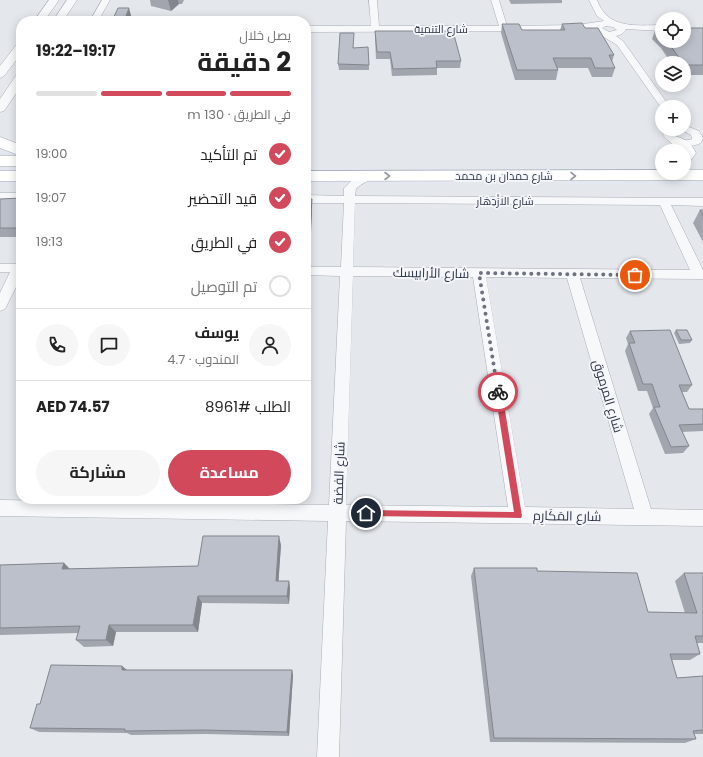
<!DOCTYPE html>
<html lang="ar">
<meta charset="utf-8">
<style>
:root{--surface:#fff;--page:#f6f6f6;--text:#222;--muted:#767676;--line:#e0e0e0;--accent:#d1495b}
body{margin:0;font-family:Poppins,Cairo,sans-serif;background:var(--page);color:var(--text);direction:rtl;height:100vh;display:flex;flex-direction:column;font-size:15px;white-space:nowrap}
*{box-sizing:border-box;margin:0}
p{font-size:13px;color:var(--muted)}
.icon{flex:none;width:22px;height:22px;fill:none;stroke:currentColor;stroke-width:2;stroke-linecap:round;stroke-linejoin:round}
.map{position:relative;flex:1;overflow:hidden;direction:ltr}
.details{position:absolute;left:16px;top:16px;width:295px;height:488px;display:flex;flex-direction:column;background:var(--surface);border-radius:16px;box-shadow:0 2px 10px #0003;direction:rtl}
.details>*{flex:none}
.controls{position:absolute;left:655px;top:12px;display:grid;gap:8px}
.controls a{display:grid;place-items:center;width:36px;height:36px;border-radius:50%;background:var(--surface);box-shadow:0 2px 10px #0003;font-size:20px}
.pin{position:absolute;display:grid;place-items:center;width:34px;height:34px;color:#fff;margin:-17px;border:2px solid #fff;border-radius:50%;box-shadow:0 1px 4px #0007}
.courier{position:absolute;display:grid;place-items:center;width:40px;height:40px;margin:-20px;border:3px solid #d1495b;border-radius:50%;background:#fff;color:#222;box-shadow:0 1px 5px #0007}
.overview em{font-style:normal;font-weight:700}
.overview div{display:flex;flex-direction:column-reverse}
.overview{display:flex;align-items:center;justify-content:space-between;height:68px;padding:0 20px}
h1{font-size:26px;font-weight:700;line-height:30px}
.bar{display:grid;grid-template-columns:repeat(4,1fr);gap:6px 4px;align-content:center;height:48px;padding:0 20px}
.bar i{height:5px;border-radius:3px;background:var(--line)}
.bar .selected{background:var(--accent)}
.bar p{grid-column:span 4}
.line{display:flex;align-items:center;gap:10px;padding:0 20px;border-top:1px solid var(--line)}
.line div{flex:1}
.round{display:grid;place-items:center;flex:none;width:42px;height:42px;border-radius:21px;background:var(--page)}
ol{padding:0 20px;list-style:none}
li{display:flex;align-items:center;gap:12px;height:44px}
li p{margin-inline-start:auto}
li .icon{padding:4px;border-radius:50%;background:var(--accent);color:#fff;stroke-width:4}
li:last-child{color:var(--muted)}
li i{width:22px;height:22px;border:2px solid var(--line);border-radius:50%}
.button{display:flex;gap:8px;margin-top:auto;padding:8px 20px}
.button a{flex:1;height:46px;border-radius:24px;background:var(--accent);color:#fff;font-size:16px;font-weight:700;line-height:46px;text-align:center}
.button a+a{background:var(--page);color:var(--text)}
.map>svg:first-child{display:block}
</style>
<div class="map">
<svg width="703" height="757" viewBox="0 0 703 757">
<rect width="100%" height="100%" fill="#e4e7ec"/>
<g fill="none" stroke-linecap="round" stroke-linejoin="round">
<g stroke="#a9aeb7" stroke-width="1">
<path id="minor" d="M102 0H110L98 21H90Z
M369 0H377L379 26H499L491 0H499L507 26 577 25 604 21 597 16 589 0H597C599 4 600 8 603 11 615 29 644 25 662 25V31L625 29 626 30 622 34 616 36 623 41 670 107H662V109L617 45 599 34 594 28 577 31 306 32V26H371ZM605 26 613 27 617 30 609 32 602 28Z
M684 125 699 131 703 138 701 143C688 149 672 147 663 135L665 129H676L673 134C679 139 685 142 692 139L691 135 680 129H684Z
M368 173 374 176C369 182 361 183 356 189L355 196 703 198V206L671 205 703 270V279L580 278 651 509 703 510V526L346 521 339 757H317L328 521 0 516V500L329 505 340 276 306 275V267H341L344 203H306V195L344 196V188L353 179ZM355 203 660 205 690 270 353 267ZM353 276 473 277 508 507 346 505ZM486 277 567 278 634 509 525 507Z
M0 193H21V201H0Z
M0 264H21V277L5 309 0 311V293L10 272H0Z"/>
</g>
<g stroke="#a9aeb7" stroke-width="1">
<path id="tertiary" d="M49 0H59L44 21H34Z
M67 0H77L63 21H53Z
M21 43V54L4 76 0 78V66L17 44Z
M21 73V86L4 111 0 112V99L17 74Z"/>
</g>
<g stroke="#a3abb8" stroke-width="1">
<path id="primary" d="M0 137 21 145V156L0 148Z
M678 137C687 140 692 145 696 153L690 161 684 163V151H679L670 142 673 139Z
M0 156H21V166H0Z
M662 170V173H684V170H703V180L306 181V171Z
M0 171H21V181H0Z"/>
</g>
<use href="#minor" fill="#f7f8fa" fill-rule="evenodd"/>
<use href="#tertiary" fill="#f7f8fa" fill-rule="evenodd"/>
<use href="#primary" fill="#fff" fill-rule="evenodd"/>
</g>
<path fill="#a1a5ae" d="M150 0H184L182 4H179L171 11 151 6Z
M509 0H562V3L511 4Z
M502 24 522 30H560L562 24 585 28 614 55 612 62 615 68 612 77H592L588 68H557L558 70 556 80H515L501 33Z
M656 28H662V41H684L703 28V75H684V63H671L661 48 652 39Z
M375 31 461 61 460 68H437V75L392 76 390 59H376L375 39Z
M354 48 369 65V70H339L338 64Z
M21 198V237H0V199Z
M306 199H312V208L310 253H306Z
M700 210H703V242L693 223Z
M676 330 692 340 690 343 679 344 674 333Z
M630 331 692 385 687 392H682L689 409H703V431L682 432 689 446 683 453 665 454 649 414 653 408 647 391H638L625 351 628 344 626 338Z
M281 545 278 581H289L290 588 289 604 202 603 198 632H116L113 646 84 647 76 640 78 633 0 635V565L64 563 69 569 198 566Z
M474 568 537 571 648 612 685 613 675 581 684 573H703V643H697L700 654 690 660H672L677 678 703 676V734H694L696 739 685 743 490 742 471 576Z
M122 666 127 670H292L293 675 289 736 206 734 131 735 127 733 39 732 30 728 40 704Z"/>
<path fill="#83868d" d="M168 0H178L179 4 171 11Z
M129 8 132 19 131 21H124Z
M312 199V208L310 253 309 244Z
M279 536 281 545 278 589 276 581Z
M64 563 72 571 62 569Z
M289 581 290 588 289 604 287 596Z
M198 596 202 603 198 632 193 625Z
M109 625 116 632 113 646 106 640Z
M122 666 128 671 122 670Z
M292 670 293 675 289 736 287 732Z"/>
<path fill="#bbc0ca" stroke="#83868d" d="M118 8H129L124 21H112Z
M582 23 585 28H598L614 55H609L615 68H595L591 58H553L558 70H517L502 24H519L522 30H565L562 24Z
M656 28H662V35Z
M684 28H703V65H684V63H683L667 41H684Z
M375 31H453L461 61H436L437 68 393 69 390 52H377Z
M340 33H354L353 48 368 47 369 65 338 64Z
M21 198V228H0V199Z
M306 199H312L309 244H306Z
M700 210H703V216Z
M670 330 692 385H679L689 409H703V424L679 425 689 446 671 447 654 407H660L652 384H643L629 343H635L630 331Z
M676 330H687L692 340H681Z
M203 536H279L276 581H289L287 596H198L193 625H109L106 640H76L80 626 0 628V565L64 563 62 569 198 566Z
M474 568H537V571L637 573 648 612 697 613 684 573H703V636H695L700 654H670L677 678 703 676V730L693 731 696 739 494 738Z
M51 665 122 666V670H292L287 732 202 730 125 731V729L30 728 37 704H40Z"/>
<defs><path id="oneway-chevron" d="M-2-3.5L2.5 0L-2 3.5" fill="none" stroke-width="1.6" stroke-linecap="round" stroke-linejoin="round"/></defs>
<g stroke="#959aa2">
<use href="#oneway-chevron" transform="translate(387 176)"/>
<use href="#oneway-chevron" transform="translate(573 176)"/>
</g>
<path fill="#d1495b" d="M498 389 502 392 522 516 521 518 364 516 363 513 366 510 514 512 495 392Z"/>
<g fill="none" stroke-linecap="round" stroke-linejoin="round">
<path stroke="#6c737f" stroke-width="4" stroke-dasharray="0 7.2" d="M498 392 479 273 635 275"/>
</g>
<g text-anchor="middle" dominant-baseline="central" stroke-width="3.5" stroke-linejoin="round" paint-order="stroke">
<g font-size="11" fill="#2b3445" stroke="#f4f6f9">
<text x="441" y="29">شارع التنمية</text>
<text x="504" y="176">شارع حمدان بن محمد</text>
<text x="505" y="201">شارع الازْدِهَار</text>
</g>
<g font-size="13" fill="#2b3445" stroke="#f4f6f9">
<text transform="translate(431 273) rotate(1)">شارع الأرابيسك</text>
<text transform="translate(608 396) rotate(73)">شارع المرموق</text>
<text transform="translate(339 473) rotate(-88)">شارع الفضة</text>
<text transform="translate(567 516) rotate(1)">شارع المَكَارِم</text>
</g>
</g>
</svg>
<div class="controls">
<a><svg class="icon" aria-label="locate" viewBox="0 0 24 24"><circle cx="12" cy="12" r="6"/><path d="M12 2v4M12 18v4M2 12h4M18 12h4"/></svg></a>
<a><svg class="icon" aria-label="layers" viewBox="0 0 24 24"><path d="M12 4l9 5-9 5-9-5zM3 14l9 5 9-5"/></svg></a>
<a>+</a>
<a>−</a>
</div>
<div class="pin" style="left:635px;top:275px;background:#ea580c"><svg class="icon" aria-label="bag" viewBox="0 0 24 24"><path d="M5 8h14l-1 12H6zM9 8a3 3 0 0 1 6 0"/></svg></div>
<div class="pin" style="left:366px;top:513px;background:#1f2937"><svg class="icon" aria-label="home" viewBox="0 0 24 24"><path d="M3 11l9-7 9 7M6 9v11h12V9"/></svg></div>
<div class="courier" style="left:498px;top:392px"><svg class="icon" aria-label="bike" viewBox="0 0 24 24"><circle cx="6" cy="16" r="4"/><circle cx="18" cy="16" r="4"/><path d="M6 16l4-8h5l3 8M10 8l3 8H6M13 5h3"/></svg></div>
<section class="details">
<div class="overview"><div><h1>2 دقيقة</h1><p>يصل خلال</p></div><em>19:17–19:22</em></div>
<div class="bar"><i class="selected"></i><i class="selected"></i><i class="selected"></i><i></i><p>في الطريق · 130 m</p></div>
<ol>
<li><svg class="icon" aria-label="check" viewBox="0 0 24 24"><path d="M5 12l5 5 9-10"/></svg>تم التأكيد<p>19:00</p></li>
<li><svg class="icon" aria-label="check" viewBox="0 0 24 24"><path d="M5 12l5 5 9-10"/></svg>قيد التحضير<p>19:07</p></li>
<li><svg class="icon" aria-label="check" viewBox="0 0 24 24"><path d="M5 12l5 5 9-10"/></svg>في الطريق<p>19:13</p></li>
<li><i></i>تم التوصيل</li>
</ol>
<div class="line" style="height:72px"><a class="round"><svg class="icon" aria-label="person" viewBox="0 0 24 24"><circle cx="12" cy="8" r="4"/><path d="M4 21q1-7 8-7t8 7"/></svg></a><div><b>يوسف</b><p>المندوب · 4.7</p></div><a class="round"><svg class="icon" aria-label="chat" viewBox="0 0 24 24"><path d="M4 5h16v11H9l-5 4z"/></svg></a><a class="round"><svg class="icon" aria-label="phone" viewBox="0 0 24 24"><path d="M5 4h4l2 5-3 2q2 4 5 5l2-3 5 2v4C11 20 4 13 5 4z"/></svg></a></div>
<div class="line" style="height:52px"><div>الطلب #8961</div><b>AED 74.57</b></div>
<div class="button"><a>مساعدة</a><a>مشاركة</a></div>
</section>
</div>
